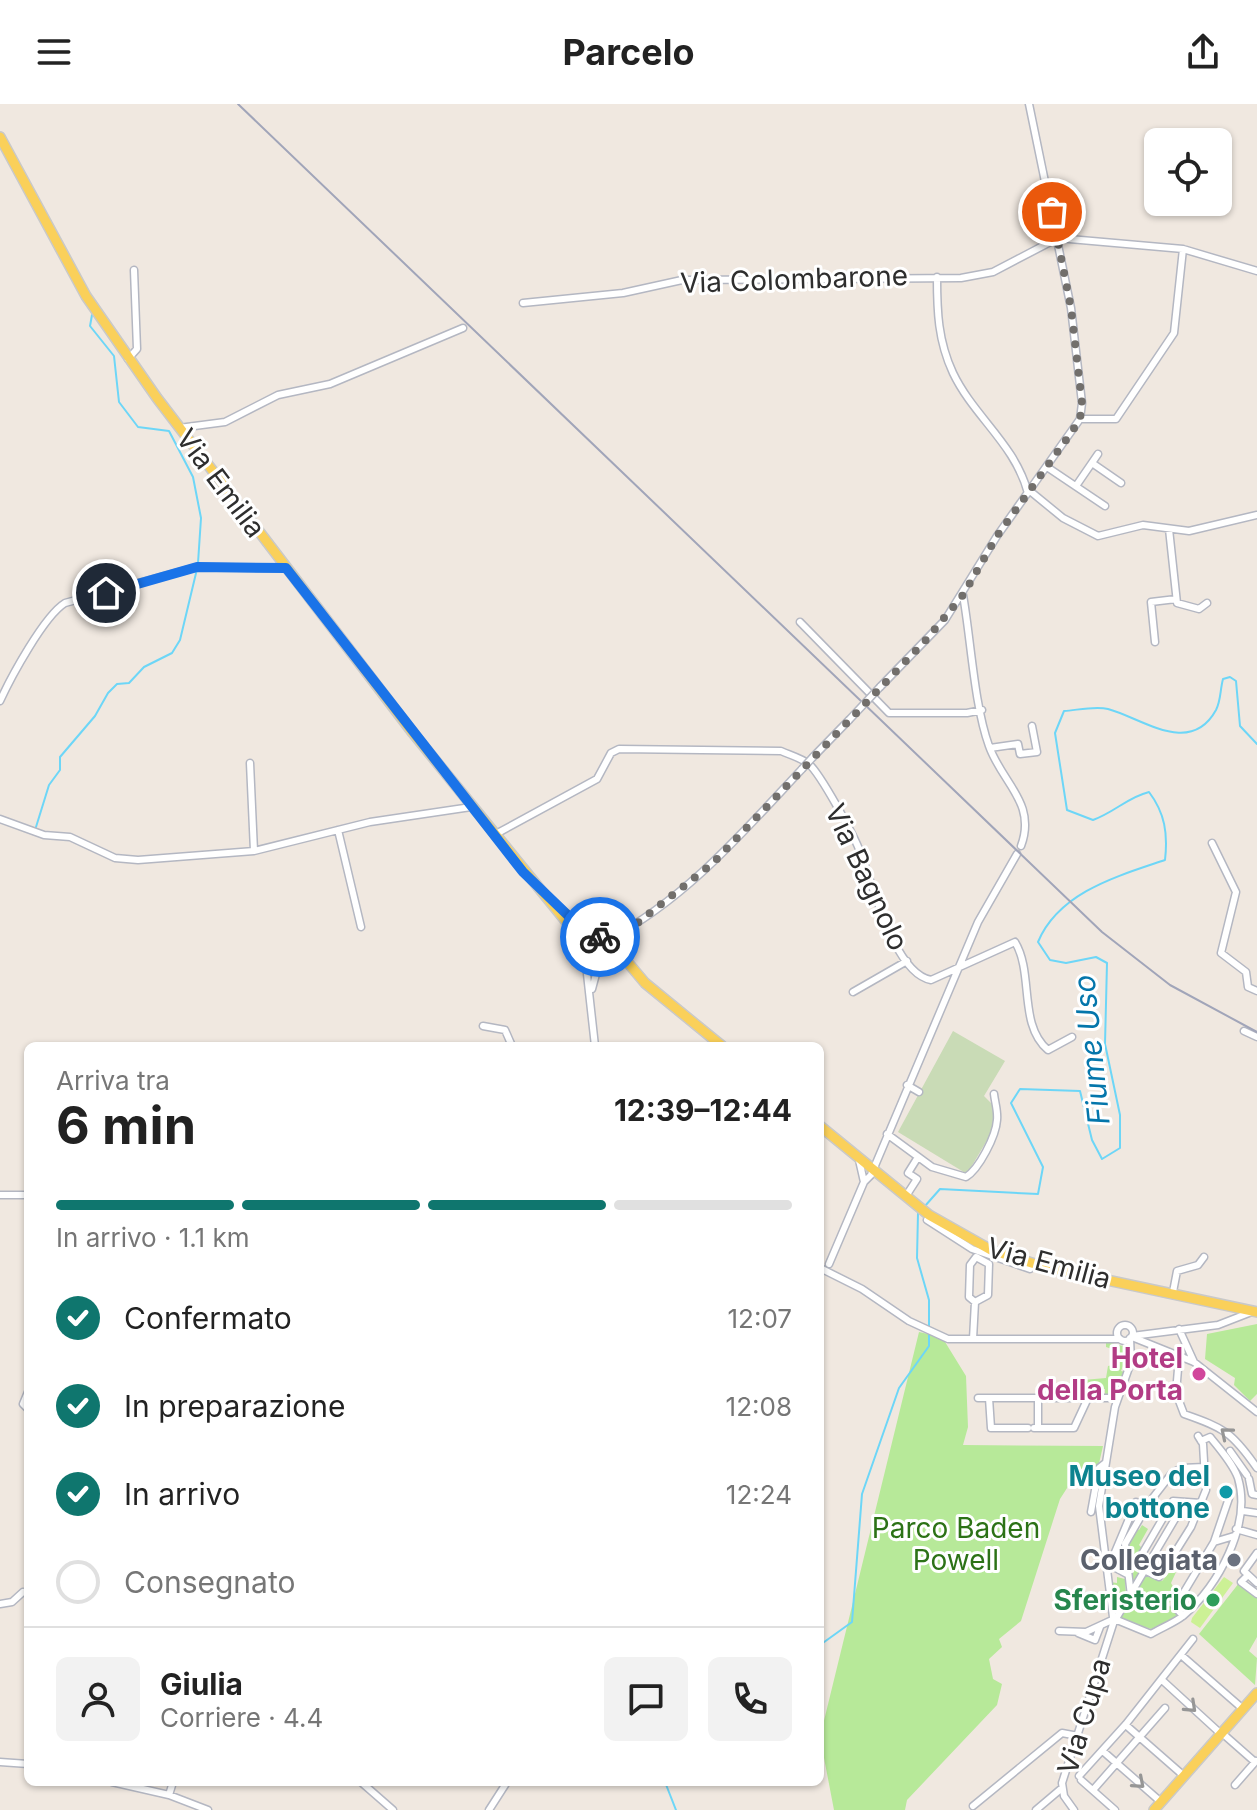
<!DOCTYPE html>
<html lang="it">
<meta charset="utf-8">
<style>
:root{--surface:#fff;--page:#f2f2f2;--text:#222;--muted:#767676;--line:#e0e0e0;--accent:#0f766e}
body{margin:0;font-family:Inter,sans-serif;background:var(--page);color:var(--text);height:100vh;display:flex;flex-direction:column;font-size:30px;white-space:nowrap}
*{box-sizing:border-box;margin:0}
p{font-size:26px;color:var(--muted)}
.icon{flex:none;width:44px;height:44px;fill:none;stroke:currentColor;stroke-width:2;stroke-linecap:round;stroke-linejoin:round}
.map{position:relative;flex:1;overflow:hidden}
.panel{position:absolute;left:24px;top:938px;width:800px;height:744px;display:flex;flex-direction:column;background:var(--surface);border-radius:12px;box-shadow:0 2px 6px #0004}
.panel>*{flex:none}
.buttons{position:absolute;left:1144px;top:24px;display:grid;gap:16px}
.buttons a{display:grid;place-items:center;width:88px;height:88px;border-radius:12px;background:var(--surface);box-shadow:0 2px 6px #0004;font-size:40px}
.pin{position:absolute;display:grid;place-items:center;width:68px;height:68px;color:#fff;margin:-34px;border:4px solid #fff;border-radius:50%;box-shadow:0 2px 8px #0007}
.courier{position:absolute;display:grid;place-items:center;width:80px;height:80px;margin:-40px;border:6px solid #1a73e8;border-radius:50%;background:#fff;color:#222;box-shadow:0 2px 10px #0007}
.summary em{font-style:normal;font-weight:700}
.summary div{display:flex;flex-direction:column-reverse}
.summary{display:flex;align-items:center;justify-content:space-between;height:136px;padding:0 32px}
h1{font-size:52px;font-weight:700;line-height:60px}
.bar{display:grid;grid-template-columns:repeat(4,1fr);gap:12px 8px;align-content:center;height:96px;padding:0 32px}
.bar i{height:10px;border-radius:6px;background:var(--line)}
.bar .active{background:var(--accent)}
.bar p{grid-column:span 4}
.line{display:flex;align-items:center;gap:20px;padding:0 32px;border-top:2px solid var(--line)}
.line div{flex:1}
.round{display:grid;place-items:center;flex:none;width:84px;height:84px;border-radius:12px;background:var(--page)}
ol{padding:0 32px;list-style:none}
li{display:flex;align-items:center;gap:24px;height:88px}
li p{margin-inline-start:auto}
li .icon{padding:8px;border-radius:50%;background:var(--accent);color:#fff;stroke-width:4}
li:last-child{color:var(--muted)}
li i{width:44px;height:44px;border:4px solid var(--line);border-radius:50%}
header{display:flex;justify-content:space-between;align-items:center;height:104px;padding:0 32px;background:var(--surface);font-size:36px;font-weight:700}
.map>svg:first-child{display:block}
</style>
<header><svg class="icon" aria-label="menu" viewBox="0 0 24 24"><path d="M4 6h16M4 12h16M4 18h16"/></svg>Parcelo<svg class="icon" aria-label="share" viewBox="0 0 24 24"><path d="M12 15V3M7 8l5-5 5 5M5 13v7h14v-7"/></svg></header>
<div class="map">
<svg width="1257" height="1706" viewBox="0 0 1257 1706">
<rect width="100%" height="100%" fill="#f0e8e0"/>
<path fill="#b7e999" d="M1257 1220V1290L1250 1297 1234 1281 1235 1274 1205 1255 1207 1230Z
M919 1228 942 1233 966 1272 968 1323 963 1341 1103 1342 1095 1377 1078 1374V1367L1060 1395 1021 1517 999 1535 1002 1543 989 1555 993 1575 1002 1580 997 1601 907 1696 905 1706H834L820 1633Z
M1106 1238 1123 1242 1127 1247 1126 1263 1123 1262 1121 1267 1125 1268 1116 1290 1105 1293V1285H1072L1082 1282 1083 1276 1106 1274 1108 1262 1113 1261 1112 1245 1106 1243Z
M1142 1421 1148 1425 1139 1441 1143 1445 1138 1453 1146 1469 1162 1477 1174 1463 1177 1466 1171 1479 1176 1488 1168 1501 1177 1508 1178 1512 1151 1525 1123 1516 1111 1497 1110 1478 1117 1479V1473L1125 1475 1126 1491 1130 1492 1124 1450 1134 1423 1139 1426Z
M1239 1479 1257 1494V1533L1249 1547 1257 1554 1255 1581 1199 1530Z"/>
<path fill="#c9dbb6" d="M953 927 1005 957 984 992 996 1004V1021L967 1070 898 1028Z"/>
<path fill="#ccf195" d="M1224 1473 1233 1479 1200 1524 1191 1518 1192 1514Z"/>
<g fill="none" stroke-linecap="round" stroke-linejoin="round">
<path stroke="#6dd6f7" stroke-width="2" d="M92 211 90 222 114 252 119 298 138 323 169 327 193 373 201 414 198 459
M36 723 49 681 60 666V653L95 612 108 589 117 580 129 579 144 563 172 549 180 536 197 465
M925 1102 940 1085 1038 1090 1043 1063 1011 999 1020 985 1080 987 1092 1036 1102 1055 1120 1044V1011L1105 940 1107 859 1096 853 1066 859 1050 856 1038 838C1059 788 1118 772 1165 756 1168 730 1165 709 1149 688 1128 693 1115 708 1093 716L1067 706 1055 629 1064 607C1078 606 1095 602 1108 605 1142 614 1190 653 1216 606 1221 596 1220 586 1223 575L1230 573 1236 577 1240 622 1257 640
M918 1109 917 1154 929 1196V1224
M820 1541 852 1518 862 1390 899 1284 929 1242V1231
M665 1678 676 1706"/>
<g stroke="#b4b7c2" stroke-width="9">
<path id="minor" d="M937 173C937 207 938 237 953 269 974 313 1015 340 1028 389
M523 199 623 189 682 176 961 174 993 168 1058 134 1183 145 1257 167
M128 255 137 245 134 166
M1080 315H1116L1174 229 1183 145
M179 324 225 318 278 291 330 280 463 224
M1092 359 1121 379
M1047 363 1105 402
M1076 382 1098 350
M1030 387 1063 414 1098 432 1143 421 1189 427 1257 411
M1169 425 1177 499 1199 505 1207 499
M963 491C971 536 974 600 989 642 1002 679 1037 699 1021 742
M800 518 889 609H967L982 606
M1155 538 1151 498 1176 495
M880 583 945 516 997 432 1080 315 1082 299 1071 204 1029 0
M0 597C11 573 44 512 65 499L197 463 286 464
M990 644 1018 640 1020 650 1037 648 1032 622
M813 653 849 616
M250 659 254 747
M0 715 44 731 70 733 115 754 138 756 254 747 370 718 471 703
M338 726 361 823
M494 731 597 675 611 649 619 645 781 647C790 651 801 654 809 660 821 671 852 728 859 745 872 776 893 869 931 876L1015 838C1034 869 1018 921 1048 946L1072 933
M1212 739 1236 788 1221 849 1246 868 1248 883 1257 887
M609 835C686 795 744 727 802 665
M619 844 629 827
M591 851 587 870 595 942
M592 885 596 870 606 862
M853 888 907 857
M483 922 505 926 512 942
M1244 927 1257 933
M907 981 919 988
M887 1030 932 1063 966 1073C979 1065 996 1032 997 1016 998 1007 995 999 994 990
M864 1078 871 1071 978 818 1017 750
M0 1091H28
M906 1092 917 1075 908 1069 918 1053
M927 1116 972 1145 1030 1165 1031 1159
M976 1153 989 1160 988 1191 975 1198 969 1193 970 1161Z
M829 1160 864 1078 859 1056
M820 1164 862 1185 909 1217 948 1235H1120
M1173 1188 1177 1167 1198 1161 1204 1153
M1117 1229a8 8 0 1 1 16 0a8 8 0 1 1-16 0Z
M1179 1225 1194 1258
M1132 1232 1218 1221 1254 1207
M1132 1233 1194 1258 1257 1308
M973 1235 975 1198
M1179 1253 1176 1289 1184 1310C1224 1324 1232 1328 1257 1364
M28 1288 23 1300 28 1305
M978 1294H1118
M989 1294 991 1324H1028
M1034 1324H1074L1088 1294
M1038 1324V1295
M1198 1332 1203 1340 1205 1375
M1230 1347 1247 1371
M1249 1375 1252 1390 1257 1391
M1243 1407 1257 1409
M1091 1408 1099 1364 1104 1360
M1236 1425 1257 1431
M1214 1438 1229 1394
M1257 1449 1244 1467 1257 1479
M1147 1462 1142 1450 1173 1397 1201 1399
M1144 1466 1159 1473 1164 1466 1191 1423 1206 1386
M1127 1470 1112 1462 1113 1453 1136 1398
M1247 1472 1241 1478 1257 1490
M1131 1492 1125 1440 1148 1400 1172 1369 1182 1364 1204 1363
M0 1500 12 1498 23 1488
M1183 1512 1175 1503 1214 1438 1234 1432
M1113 1513 1099 1402 1115 1303 1131 1258 1130 1234
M1117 1513 1185 1398
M1117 1516 1151 1530C1161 1524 1174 1519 1183 1512 1218 1482 1252 1421 1238 1374 1233 1360 1220 1345 1210 1333L1201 1337
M1059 1527 1086 1528 1112 1516
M1078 1529 1095 1536 1100 1523
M1181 1551 1243 1605
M1162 1576 1221 1630
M1128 1623 1184 1672
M1222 1629 1255 1658
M1105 1649 1161 1698
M0 1658 28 1660
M1079 1672 1126 1620 1193 1535
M1081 1676 1115 1706
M112 1678 169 1691 208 1706
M361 1678 393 1706
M1235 1681 1256 1657
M1093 1686 1165 1604
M169 1691 173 1678
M973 1702 1062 1629 1078 1632
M489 1706 507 1678
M1036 1706 1062 1684
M1074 1706 1064 1692 1062 1679 1114 1517"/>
</g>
<g stroke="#c9c9c9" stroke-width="12">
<path id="major" d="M0 33 86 192 157 294 413 629 591 848 595 858 610 862 619 848 613 837 605 834 594 840 591 848
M558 804 584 826 605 834
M619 848 645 879 722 942
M820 1022 929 1111 991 1146 1041 1162 1257 1208
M1154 1706 1257 1589"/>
</g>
<use href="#minor" stroke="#fff" stroke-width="6"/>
<use href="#major" stroke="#fad05a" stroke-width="9"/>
<path stroke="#a1a5b9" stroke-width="2" d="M238 0 1102 828 1170 881 1257 928"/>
<g stroke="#b4b7c2" stroke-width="9" stroke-linecap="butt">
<path id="minor-bridge" d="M849 616 880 583
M802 665 813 653"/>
</g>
<use href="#minor-bridge" stroke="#fff" stroke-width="6"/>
</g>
<defs><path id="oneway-chevron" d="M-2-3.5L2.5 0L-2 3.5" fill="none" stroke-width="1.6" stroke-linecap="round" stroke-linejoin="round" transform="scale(2)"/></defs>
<g stroke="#969696">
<use href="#oneway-chevron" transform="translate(1226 1329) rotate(-140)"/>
<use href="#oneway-chevron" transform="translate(1191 1603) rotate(43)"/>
<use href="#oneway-chevron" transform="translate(1139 1679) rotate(41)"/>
</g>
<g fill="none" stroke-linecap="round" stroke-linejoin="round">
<path stroke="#726f6c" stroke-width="8" stroke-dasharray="0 14.4" d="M600 833 609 835 631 824 713 759 925 537 963 491 997 432 1071 329 1080 315 1082 299 1071 204 1052 108"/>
<path stroke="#1a73e8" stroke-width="10" d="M106 489 197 463 286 464 523 768 579 822 600 833"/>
</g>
<circle fill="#d1479c" stroke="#fff" stroke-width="3" cx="1199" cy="1270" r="8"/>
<circle fill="#0f9aa8" stroke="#fff" stroke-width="3" cx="1226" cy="1388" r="8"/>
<circle fill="#6b7280" stroke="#fff" stroke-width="3" cx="1234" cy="1456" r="8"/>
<circle fill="#2e9e5b" stroke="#fff" stroke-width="3" cx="1213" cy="1496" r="8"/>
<g text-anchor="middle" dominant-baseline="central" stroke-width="6" stroke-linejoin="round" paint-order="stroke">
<g font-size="28" fill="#2e2e2e" stroke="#fff">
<text transform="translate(794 175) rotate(-2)">Via Colombarone</text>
<text transform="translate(221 379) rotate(53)">Via Emilia</text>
<text transform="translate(867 773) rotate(65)">Via Bagnolo</text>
<text transform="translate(1049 1159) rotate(15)">Via Emilia</text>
<text transform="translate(1084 1612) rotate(-73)">Via Cupa</text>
</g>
<g font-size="28" font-weight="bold" fill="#b23c85" stroke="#fff" text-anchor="end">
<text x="1183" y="1254">Hotel<tspan x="1183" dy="32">della Porta</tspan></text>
</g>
<g font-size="28" font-weight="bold" fill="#0d838f" stroke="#fff" text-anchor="end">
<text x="1210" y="1372">Museo del<tspan x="1210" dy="32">bottone</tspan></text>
</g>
<g font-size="28" fill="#2c7216" stroke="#fff">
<text x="956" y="1424">Parco Baden<tspan x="956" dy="32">Powell</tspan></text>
</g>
<g font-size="28" font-weight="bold" fill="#5b616d" stroke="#fff" text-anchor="end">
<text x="1218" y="1456">Collegiata</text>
</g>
<g font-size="28" font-weight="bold" fill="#27864d" stroke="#fff" text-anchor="end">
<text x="1197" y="1496">Sferisterio</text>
</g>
<g font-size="30" font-style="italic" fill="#0476ab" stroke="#fff">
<text transform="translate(1091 946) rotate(-96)">Fiume Uso</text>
</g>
</g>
</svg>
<div class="buttons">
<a><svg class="icon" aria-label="locate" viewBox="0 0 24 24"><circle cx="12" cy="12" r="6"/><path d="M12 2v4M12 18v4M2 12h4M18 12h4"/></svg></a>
</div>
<div class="pin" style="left:1052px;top:108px;background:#ea580c"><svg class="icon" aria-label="bag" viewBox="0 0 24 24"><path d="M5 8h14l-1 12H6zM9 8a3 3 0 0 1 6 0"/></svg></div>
<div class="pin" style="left:106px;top:489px;background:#1f2937"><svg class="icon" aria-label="home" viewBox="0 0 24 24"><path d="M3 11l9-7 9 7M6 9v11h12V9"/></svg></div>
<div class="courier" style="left:600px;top:833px"><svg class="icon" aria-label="bike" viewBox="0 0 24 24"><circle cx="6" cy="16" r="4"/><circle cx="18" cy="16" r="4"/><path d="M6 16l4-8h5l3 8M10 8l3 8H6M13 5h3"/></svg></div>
<section class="panel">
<div class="summary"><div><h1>6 min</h1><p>Arriva tra</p></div><em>12:39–12:44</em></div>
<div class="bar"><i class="active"></i><i class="active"></i><i class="active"></i><i></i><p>In arrivo · 1.1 km</p></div>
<ol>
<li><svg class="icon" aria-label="check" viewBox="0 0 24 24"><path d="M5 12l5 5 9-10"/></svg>Confermato<p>12:07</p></li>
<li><svg class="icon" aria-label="check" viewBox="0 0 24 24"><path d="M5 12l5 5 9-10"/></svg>In preparazione<p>12:08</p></li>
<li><svg class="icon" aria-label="check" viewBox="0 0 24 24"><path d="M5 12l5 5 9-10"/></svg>In arrivo<p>12:24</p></li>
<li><i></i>Consegnato</li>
</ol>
<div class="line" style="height:144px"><a class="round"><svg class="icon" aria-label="person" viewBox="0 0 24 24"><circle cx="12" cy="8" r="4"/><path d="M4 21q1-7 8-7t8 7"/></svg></a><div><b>Giulia</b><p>Corriere · 4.4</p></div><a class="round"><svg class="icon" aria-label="chat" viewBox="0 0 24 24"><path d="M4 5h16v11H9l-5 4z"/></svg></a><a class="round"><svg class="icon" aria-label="phone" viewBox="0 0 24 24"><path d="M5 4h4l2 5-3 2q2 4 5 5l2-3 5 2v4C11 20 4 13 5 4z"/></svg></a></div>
</section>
</div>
